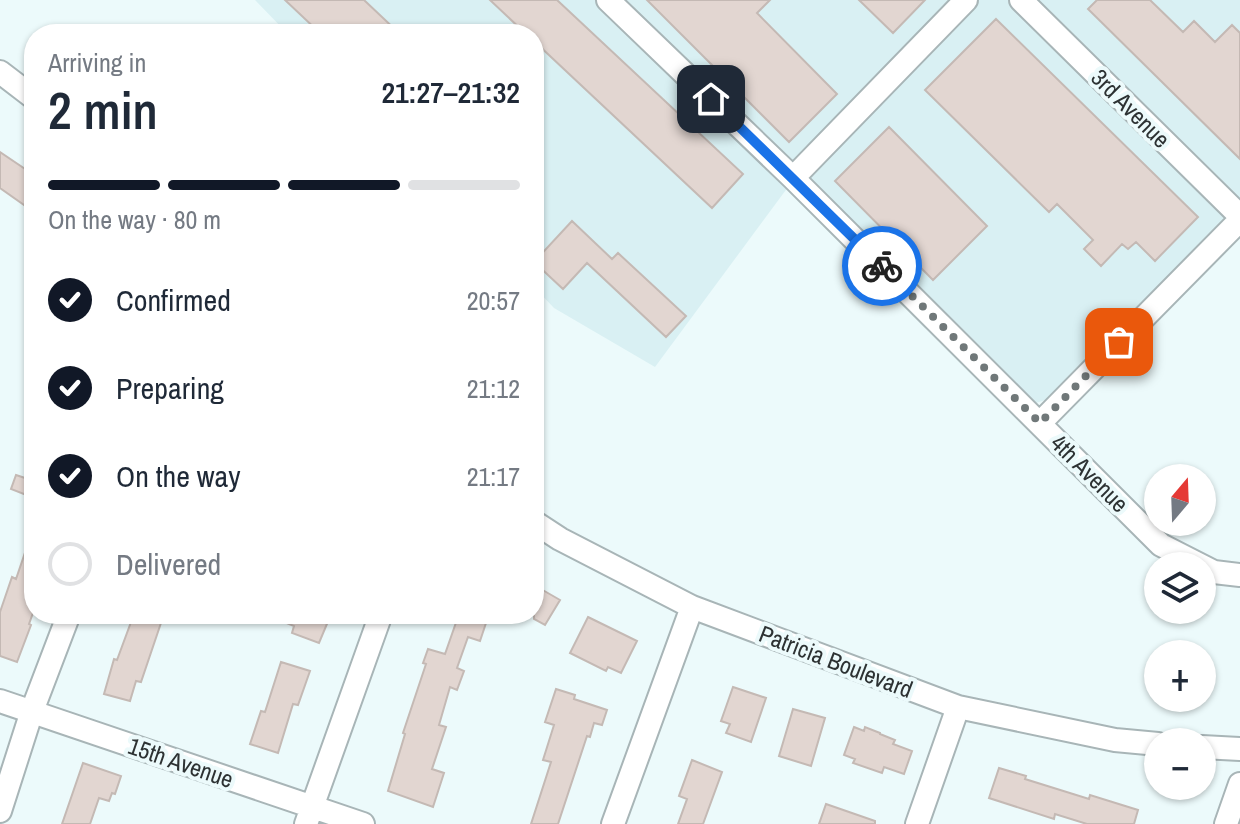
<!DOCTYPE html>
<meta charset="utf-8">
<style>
:root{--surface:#fff;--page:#f2f2f3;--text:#1f2937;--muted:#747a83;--line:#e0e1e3;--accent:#111827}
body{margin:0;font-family:"Archivo Narrow",sans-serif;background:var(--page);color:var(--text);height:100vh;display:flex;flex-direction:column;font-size:30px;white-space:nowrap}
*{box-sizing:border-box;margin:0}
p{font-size:26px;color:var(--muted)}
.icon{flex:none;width:44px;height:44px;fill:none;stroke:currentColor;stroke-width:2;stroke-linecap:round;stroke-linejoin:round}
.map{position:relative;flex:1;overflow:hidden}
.drawer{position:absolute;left:24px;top:24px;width:520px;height:600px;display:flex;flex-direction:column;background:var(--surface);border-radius:32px;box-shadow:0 2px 6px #0004}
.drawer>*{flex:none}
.needle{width:52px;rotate:19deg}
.controls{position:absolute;left:1144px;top:464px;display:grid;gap:16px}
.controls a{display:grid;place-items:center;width:72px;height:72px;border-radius:50%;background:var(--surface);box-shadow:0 2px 6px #0004;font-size:40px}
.pin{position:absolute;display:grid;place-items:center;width:68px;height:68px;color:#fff;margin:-34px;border-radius:16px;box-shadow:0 4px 12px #0006}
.courier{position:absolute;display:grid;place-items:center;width:80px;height:80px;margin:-40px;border:6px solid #1a73e8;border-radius:50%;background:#fff;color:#222;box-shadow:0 2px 10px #0007}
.summary em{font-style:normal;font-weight:600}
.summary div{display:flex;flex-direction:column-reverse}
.summary{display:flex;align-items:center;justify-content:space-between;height:136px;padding:0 24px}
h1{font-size:52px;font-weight:600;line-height:60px}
.bar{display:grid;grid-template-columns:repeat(4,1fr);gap:12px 8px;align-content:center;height:96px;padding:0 24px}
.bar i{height:10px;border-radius:6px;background:var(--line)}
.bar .selected{background:var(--accent)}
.bar p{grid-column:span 4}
ol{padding:0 24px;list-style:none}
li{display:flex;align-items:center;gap:24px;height:88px}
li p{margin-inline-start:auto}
li .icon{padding:8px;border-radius:50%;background:var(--accent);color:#fff;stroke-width:4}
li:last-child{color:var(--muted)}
li i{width:44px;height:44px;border:4px solid var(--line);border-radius:50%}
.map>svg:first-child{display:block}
</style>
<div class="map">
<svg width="1240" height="824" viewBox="0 0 1240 824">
<rect width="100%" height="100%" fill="#ecfafb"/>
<path fill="#d9f0f3" d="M255 0H1240V233L1097 384 1023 407 794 179 655 367 554 308 534 287V34H288Z"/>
<path fill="#e2d6d1" stroke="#c4b9b4" stroke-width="2" d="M285 0H364L400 34H321Z
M490 0H557L743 174 712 208 534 41V34H526Z
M647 0H770L757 13 837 94 789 142Z
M859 0H925L893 33Z
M1097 0H1150L1183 32 1194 21 1215 42 1232 25 1240 33V159L1088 9Z
M996 19 1198 217 1155 261 1136 242 1128 249 1122 244 1101 266 1084 249 1093 240 1057 204 1049 212 925 90Z
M889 127 987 226 933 280 835 181Z
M0 152 34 175V212L0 188Z
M572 221 612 259 618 253 686 316 666 337 587 263 563 289 534 262Z
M16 475 34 481V498L11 489Z
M31 535H34V610L29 624 31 625 17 662 0 656V612L12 577 16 579Z
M534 585 560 600 545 625 534 619Z
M134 614H164L141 682 136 681 130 701 104 694 114 659 117 660Z
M265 614H316L329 619 319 643 292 633 294 626Z
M459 614H489L480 641 468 637 457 668 464 671 457 690 450 687 439 725 446 727 432 769 444 773 433 807 388 791 405 734 403 733 426 664 423 663 428 649 445 654Z
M588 617 637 641 621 673 608 667 606 671 570 653Z
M281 662 310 671 298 705 293 704 278 753 250 744 261 711 265 712Z
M733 687 766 698 751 742 726 733 730 724 721 721Z
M556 689 575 695 574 699 607 710 602 725 594 723 590 737 587 736 558 824H531L551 762 543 760 554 725 545 722Z
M793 709 825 718 811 766 779 756Z
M854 727 864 731 865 727 880 733V734L895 740 893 744 912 751 904 774 884 767 882 773 853 763 855 759 844 755Z
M692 760 722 772 703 824H678L687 799 679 796Z
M83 763 121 776 115 794 112 793 109 801 99 798 90 824H62Z
M999 768 1026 776 1025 779 1089 799 1090 795 1138 810 1134 824H1087L1055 814 1054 819 989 798Z
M826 804 875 821V824H819Z"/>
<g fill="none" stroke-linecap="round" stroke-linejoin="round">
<g stroke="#a8b5b7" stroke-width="26">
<path id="minor" d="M608 0 793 178 1161 545 1214 572 1240 575
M1021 0 1240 216
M0 72 34 98
M793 178 966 0
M1040 423 1240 220
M534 522 560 539 692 607 958 707 1115 740 1158 744
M0 701 363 824
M1202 747 1240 749
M0 811 32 711 69 614
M306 824 381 614
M613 824 692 607
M917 824 958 707
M1226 824 1240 784"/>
</g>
<use href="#minor" stroke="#fff" stroke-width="22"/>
</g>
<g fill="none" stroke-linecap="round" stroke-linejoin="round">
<path stroke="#707879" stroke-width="8" stroke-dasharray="0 14.4" d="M882 266 1040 423 1119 342"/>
<path stroke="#1a73e8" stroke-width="10" d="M711 99 882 266"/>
</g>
<g text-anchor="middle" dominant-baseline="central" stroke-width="8" stroke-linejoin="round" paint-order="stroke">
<g font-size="24" fill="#2d3233" stroke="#ecfafb">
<text transform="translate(1131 108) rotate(45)">3rd Avenue</text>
<text transform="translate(1090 473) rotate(45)">4th Avenue</text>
<text transform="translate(836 661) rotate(21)">Patricia Boulevard</text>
<text transform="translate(181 762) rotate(19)">15th Avenue</text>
</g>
</g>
</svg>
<div class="controls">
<a><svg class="needle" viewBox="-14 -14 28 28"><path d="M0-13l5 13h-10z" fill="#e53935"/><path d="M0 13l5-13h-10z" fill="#747a83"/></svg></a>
<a><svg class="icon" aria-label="layers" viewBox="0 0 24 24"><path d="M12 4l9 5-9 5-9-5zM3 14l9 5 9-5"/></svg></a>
<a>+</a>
<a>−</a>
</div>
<div class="pin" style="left:1119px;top:342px;background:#ea580c"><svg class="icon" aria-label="bag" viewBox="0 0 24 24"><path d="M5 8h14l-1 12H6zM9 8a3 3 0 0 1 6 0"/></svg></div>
<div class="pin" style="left:711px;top:99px;background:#1f2937"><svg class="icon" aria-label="home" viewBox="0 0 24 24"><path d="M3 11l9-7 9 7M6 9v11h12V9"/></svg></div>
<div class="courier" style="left:882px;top:266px"><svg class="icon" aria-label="bike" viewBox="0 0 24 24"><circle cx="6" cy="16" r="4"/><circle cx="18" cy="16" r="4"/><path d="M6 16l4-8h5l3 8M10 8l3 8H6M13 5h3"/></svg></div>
<section class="drawer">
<div class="summary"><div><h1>2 min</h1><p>Arriving in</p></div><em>21:27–21:32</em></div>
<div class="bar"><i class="selected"></i><i class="selected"></i><i class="selected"></i><i></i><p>On the way · 80 m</p></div>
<ol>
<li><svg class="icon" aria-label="check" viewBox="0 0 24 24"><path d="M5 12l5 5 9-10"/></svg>Confirmed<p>20:57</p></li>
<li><svg class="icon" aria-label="check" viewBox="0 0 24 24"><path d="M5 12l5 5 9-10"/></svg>Preparing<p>21:12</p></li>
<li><svg class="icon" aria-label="check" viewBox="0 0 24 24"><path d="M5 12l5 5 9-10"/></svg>On the way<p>21:17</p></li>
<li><i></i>Delivered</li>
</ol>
</section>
</div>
